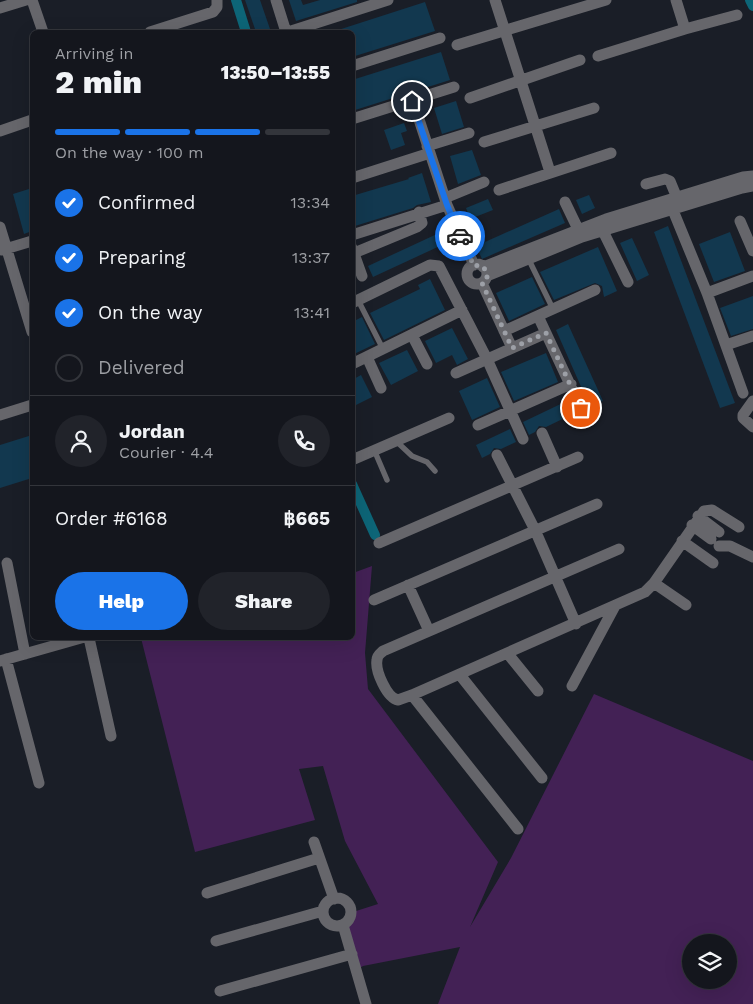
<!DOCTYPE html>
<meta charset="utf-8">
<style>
:root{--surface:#14161d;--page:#21232a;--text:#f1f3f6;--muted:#9d9fa4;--line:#33353b;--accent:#1a73e8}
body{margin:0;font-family:"Work Sans",sans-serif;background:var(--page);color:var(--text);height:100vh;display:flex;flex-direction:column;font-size:19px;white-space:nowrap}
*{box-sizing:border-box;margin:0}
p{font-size:16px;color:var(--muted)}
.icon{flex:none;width:28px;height:28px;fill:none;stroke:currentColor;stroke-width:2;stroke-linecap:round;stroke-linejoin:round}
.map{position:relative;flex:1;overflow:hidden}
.side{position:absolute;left:30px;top:30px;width:325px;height:610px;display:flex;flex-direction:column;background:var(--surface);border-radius:8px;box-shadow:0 5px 20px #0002,0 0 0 1px var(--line)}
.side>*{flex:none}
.buttons{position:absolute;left:682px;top:934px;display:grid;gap:10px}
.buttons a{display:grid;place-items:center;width:55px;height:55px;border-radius:50%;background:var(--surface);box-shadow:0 5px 20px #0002,0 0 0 1px var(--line);font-size:25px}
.pin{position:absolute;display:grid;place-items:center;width:42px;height:42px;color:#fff;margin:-21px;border:2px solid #fff;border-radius:50%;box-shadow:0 1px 5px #0007}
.courier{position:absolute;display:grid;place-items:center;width:50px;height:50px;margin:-25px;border:4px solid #1a73e8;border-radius:50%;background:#fff;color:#222;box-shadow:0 1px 6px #0007}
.summary em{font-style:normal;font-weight:800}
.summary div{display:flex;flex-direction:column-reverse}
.summary{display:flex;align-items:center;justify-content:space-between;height:85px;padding:0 25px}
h1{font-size:32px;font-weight:800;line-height:38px}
.bar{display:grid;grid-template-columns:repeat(4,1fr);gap:8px 5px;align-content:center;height:60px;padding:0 25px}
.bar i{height:6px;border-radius:4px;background:var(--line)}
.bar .current{background:var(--accent)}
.bar p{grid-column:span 4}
.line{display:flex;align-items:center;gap:12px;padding:0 25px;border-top:1px solid var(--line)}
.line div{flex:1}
.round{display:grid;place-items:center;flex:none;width:52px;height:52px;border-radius:26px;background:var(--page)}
ol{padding:0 25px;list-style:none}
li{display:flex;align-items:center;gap:15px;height:55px}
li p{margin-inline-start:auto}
li .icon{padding:5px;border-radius:50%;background:var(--accent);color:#fff;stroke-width:4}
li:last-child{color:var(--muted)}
li i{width:28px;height:28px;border:2px solid var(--line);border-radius:50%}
.button{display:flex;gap:10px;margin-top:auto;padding:10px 25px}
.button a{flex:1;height:58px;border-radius:30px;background:var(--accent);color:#fff;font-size:20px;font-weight:800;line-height:58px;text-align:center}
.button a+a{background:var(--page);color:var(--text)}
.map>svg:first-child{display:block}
</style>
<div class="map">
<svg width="753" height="1004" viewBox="0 0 753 1004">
<rect width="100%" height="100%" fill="#1a1e27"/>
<path fill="#432155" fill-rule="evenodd" d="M372 566 365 653 368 689 498 862 470 927 511 858 594 694 753 761V1004H438L460 947 363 966 358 969 347 926 353 912 378 904 345 841 323 766 299 769 315 820 195 852 141 638H352L353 573ZM691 942H729V980H691Z"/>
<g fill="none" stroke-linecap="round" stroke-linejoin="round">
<path stroke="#0d6577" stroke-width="10" d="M236 0 246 32
M750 0 753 6
M352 484 375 535"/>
</g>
<path fill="#12384f" d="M245 0H260L270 29 256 32Z
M289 0H301L303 5 320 0H357V2L296 21Z
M425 2 435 31 352 57V32H336L335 31Z
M441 52 450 80 352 111V80Z
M456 101 464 127 442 134 434 108Z
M404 123 407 131 401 133 405 145 391 150 384 130Z
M472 150 481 175 458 184 450 156Z
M422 173 431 202 417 205 413 208 355 226 352 217V196L409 179 408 178Z
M32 188V231L24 234 13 194Z
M589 195 595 208 582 214 576 200Z
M488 199 493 210 470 219 466 208Z
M559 209 565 223 482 259 476 246Z
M668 226 735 403 720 408 654 232Z
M730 232 745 271 714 282 699 244Z
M437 234 442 245 373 277 368 266Z
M632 238 649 275 637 281 620 243Z
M598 247 617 291 604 297 602 286 595 283 554 300 540 272Z
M532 277 545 304 509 321 496 293Z
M430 279 445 310 384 340 370 313 420 289 418 285Z
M753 296V329L731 336 720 308Z
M362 317 375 344 352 355V322Z
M568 324 603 401 590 407 556 330Z
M452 328 468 359 457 365 452 355 436 363 425 341Z
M407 350 418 371 391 385 379 363Z
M546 353 558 382 514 401 501 372Z
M361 375 372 397 352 407V380Z
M487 378 500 407 472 420 459 391Z
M569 400 575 413 546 427 539 426 535 432 529 435 523 422Z
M510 429 516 442 501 449 494 448 490 454 482 458 476 445Z
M32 435V478L0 488V445Z"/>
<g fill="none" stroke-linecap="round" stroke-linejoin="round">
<path stroke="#66666b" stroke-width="5.5" d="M528 258 553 309
M358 300 383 349
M396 441 412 456 427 462 435 471
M375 452 387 480"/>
<path stroke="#66666b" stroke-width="11" d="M32 0 43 32
M276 0 286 32
M495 0 550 172
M676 0 685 29 737 15
M0 8 26 0
M150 32 213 12 217 7V0
M288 32 388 0
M457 45 606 0
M598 56 685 29
M352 66 440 38
M470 98 580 60
M413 101 447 205 474 265
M352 119 454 87
M0 131 32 120
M484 142 594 108
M427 146 469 133
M352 178 430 153
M646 184 665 179 670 181 677 198
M499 190 611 153
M445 198 484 182
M565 202 578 229
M670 203 707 293 743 393
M740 221 753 251
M600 225 628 282
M0 227 32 332
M352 235 447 205
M352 248 362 276
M2 250 32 241
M354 253 417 227 422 223 419 212
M467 274a10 10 0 1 1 20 0a10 10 0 1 1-20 0Z
M483 267 606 219 743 177 753 176
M487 276 582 237 742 188 753 186
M482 283 512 348
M707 293 753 276
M352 303 430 265 439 266 487 359 523 439
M538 316 581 408
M504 331 595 290
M412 335 427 364
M726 345 753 336
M367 357 381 388
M352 364 462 310
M456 373 546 333
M753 401 743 415V418L753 427
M0 415 32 405
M478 425 571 384
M542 433 557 467
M497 455 535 530 576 624
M352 460 449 418
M698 516 719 532
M692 525 711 539
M682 541 713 563
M379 543 578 457
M719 546H730L753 557
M619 549 383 651C380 654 377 655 377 660 375 671 387 698 398 700L412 695 645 592 654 583 704 511 712 510 739 527
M7 563 25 654
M654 583 686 605
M408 585 429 631
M374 600 597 504
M89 638 111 736
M508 654 538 691
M6 659 39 783
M0 661 81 638
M460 675 542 778
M572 686 615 606
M412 695 518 829
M314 842 334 899
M207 893 319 858
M323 912a14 14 0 1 1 28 0a14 14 0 1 1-28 0Z
M343 925 366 1004
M216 941 323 911
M220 991 352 954"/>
</g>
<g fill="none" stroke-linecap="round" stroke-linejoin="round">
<path stroke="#9da0a7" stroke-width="5" stroke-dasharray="0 9" d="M460 236 474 266 480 265 486 270 487 277 482 283 512 348 546 333 581 408"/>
<path stroke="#1a73e8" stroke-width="6" d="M412 101 447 205 460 236"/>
</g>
</svg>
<div class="buttons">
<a><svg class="icon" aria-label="layers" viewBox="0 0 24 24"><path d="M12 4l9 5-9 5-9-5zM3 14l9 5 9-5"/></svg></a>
</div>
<div class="pin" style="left:581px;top:408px;background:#ea580c"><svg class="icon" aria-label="bag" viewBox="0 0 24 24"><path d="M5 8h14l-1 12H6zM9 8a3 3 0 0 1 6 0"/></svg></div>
<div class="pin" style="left:412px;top:101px;background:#1f2937"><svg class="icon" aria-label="home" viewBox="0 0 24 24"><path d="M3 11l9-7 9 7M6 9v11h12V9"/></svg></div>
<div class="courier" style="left:460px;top:236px"><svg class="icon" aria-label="car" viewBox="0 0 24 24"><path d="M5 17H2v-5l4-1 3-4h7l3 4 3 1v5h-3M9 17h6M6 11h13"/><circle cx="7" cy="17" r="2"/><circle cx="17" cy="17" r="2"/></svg></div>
<section class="side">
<div class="summary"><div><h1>2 min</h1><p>Arriving in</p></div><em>13:50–13:55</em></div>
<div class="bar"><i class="current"></i><i class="current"></i><i class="current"></i><i></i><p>On the way · 100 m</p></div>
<ol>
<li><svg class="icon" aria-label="check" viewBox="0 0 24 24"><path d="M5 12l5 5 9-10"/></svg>Confirmed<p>13:34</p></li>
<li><svg class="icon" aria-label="check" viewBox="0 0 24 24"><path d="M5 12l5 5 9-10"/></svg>Preparing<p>13:37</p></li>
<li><svg class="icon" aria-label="check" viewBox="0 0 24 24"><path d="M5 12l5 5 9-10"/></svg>On the way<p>13:41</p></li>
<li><i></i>Delivered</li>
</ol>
<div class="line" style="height:90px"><a class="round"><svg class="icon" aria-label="person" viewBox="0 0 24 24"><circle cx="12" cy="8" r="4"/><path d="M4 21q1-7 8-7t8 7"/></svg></a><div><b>Jordan</b><p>Courier · 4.4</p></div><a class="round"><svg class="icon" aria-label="phone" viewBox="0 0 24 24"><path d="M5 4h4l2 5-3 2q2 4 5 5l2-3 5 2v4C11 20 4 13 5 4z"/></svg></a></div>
<div class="line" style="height:65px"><div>Order #6168</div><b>฿665</b></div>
<div class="button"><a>Help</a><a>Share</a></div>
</section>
</div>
